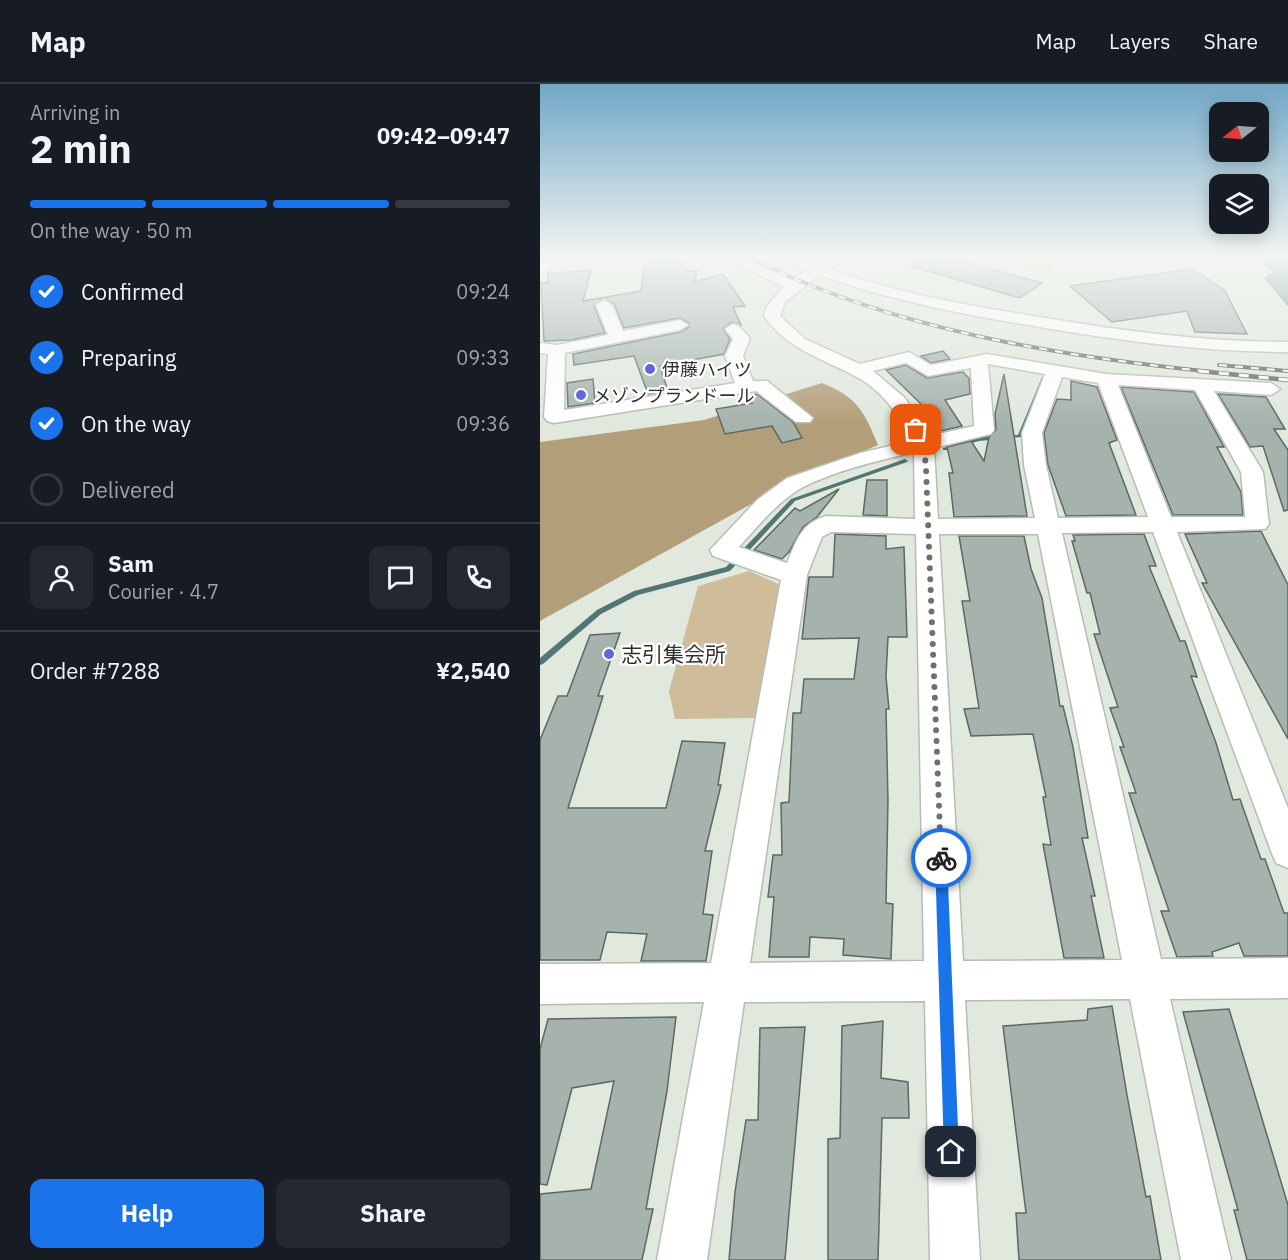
<!DOCTYPE html>
<meta charset="utf-8">
<style>
:root{--surface:#171b24;--page:#242831;--text:#f1f3f6;--muted:#9ea1a6;--line:#363941;--accent:#1a73e8}
body{margin:0;font-family:"IBM Plex Sans","Noto Sans JP",sans-serif;background:var(--page);color:var(--text);height:100vh;display:flex;flex-direction:column;font-size:22px;white-space:nowrap}
*{box-sizing:border-box;margin:0}
p{font-size:20px;color:var(--muted)}
.icon{flex:none;width:33px;height:33px;fill:none;stroke:currentColor;stroke-width:2;stroke-linecap:round;stroke-linejoin:round}
.map{position:relative;flex:1;overflow:hidden}
.drawer{display:flex;flex-direction:column;background:var(--surface);width:540px}
.drawer>*{flex:none}
.needle{width:39px;rotate:253deg}
.tools{position:absolute;left:669px;top:18px;display:grid;gap:12px}
.tools a{display:grid;place-items:center;width:60px;height:60px;border-radius:12px;background:var(--surface);box-shadow:0 3px 15px #0003;font-size:30px}
.pin{position:absolute;display:grid;place-items:center;width:51px;height:51px;color:#fff;margin:-26px;border-radius:12px;box-shadow:0 3px 9px #0006}
.courier{position:absolute;display:grid;place-items:center;width:60px;height:60px;margin:-30px;border:4px solid #1a73e8;border-radius:50%;background:#fff;color:#222;box-shadow:0 2px 8px #0007}
.overview em{font-style:normal;font-weight:700}
.overview div{display:flex;flex-direction:column-reverse}
.overview{display:flex;align-items:center;justify-content:space-between;height:102px;padding:0 30px}
h1{font-size:39px;font-weight:700;line-height:45px}
.bar{display:grid;grid-template-columns:repeat(4,1fr);gap:9px 6px;align-content:center;height:72px;padding:0 30px}
.bar i{height:8px;border-radius:4px;background:var(--line)}
.bar .current{background:var(--accent)}
.bar p{grid-column:span 4}
.line{display:flex;align-items:center;gap:15px;padding:0 30px;border-top:2px solid var(--line)}
.line div{flex:1}
.round{display:grid;place-items:center;flex:none;width:63px;height:63px;border-radius:12px;background:var(--page)}
ol{padding:0 30px;list-style:none}
li{display:flex;align-items:center;gap:18px;height:66px}
li p{margin-inline-start:auto}
li .icon{padding:6px;border-radius:50%;background:var(--accent);color:#fff;stroke-width:4}
li:last-child{color:var(--muted)}
li i{width:33px;height:33px;border:3px solid var(--line);border-radius:50%}
.action{display:flex;gap:12px;margin-top:auto;padding:12px 30px}
.action a{flex:1;height:69px;border-radius:12px;background:var(--accent);color:#fff;font-size:24px;font-weight:700;line-height:69px;text-align:center}
.action a+a{background:var(--page);color:var(--text)}
header{display:flex;align-items:center;gap:36px;box-sizing:border-box;height:84px;padding:0 30px;background:var(--surface);border-bottom:2px solid var(--line)}
header strong{font-size:28px}
nav{display:flex;gap:33px;margin-inline-start:auto;font-size:21px}
main{display:flex;flex:1;min-height:0}
.map>svg:first-child{display:block}
</style>
<header>
<strong>Map</strong>
<nav><a>Map</a><a>Layers</a><a>Share</a></nav>
</header>
<main>
<section class="drawer">
<div class="overview"><div><h1>2 min</h1><p>Arriving in</p></div><em>09:42–09:47</em></div>
<div class="bar"><i class="current"></i><i class="current"></i><i class="current"></i><i></i><p>On the way · 50 m</p></div>
<ol>
<li><svg class="icon" aria-label="check" viewBox="0 0 24 24"><path d="M5 12l5 5 9-10"/></svg>Confirmed<p>09:24</p></li>
<li><svg class="icon" aria-label="check" viewBox="0 0 24 24"><path d="M5 12l5 5 9-10"/></svg>Preparing<p>09:33</p></li>
<li><svg class="icon" aria-label="check" viewBox="0 0 24 24"><path d="M5 12l5 5 9-10"/></svg>On the way<p>09:36</p></li>
<li><i></i>Delivered</li>
</ol>
<div class="line" style="height:108px"><a class="round"><svg class="icon" aria-label="person" viewBox="0 0 24 24"><circle cx="12" cy="8" r="4"/><path d="M4 21q1-7 8-7t8 7"/></svg></a><div><b>Sam</b><p>Courier · 4.7</p></div><a class="round"><svg class="icon" aria-label="chat" viewBox="0 0 24 24"><path d="M4 5h16v11H9l-5 4z"/></svg></a><a class="round"><svg class="icon" aria-label="phone" viewBox="0 0 24 24"><path d="M5 4h4l2 5-3 2q2 4 5 5l2-3 5 2v4C11 20 4 13 5 4z"/></svg></a></div>
<div class="line" style="height:78px"><div>Order #7288</div><b>¥2,540</b></div>
<div class="action"><a>Help</a><a>Share</a></div>
</section>
<div class="map">
<svg width="748" height="1176" viewBox="0 0 748 1176">
<rect width="100%" height="100%" fill="#e1e9df"/>
<path fill="#cfbc9a" d="M458 174H515L509 187Z
M209 487 243 502 217 634 135 635 129 607 158 502Z"/>
<path fill="#b39e7a" d="M282 299C317 313 324 327 338 361L251 398 0 537V358L164 336Z"/>
<path fill="#5f9391" stroke="#517673" stroke-width="1.5" d="M719 174H748V221L725 194 734 188Z"/>
<g fill="none" stroke-linecap="round" stroke-linejoin="round">
<path fill="#517673" fill-rule="evenodd" d="M502 293 506 294 482 353 439 357 407 366H403V364L439 353 478 351Z
M365 375 368 377 367 378 255 417 190 487 98 511 61 530 3 580 0 581V574L57 526 94 507 186 483 251 415Z"/>
</g>
<path fill="#a6b2ac" stroke="#5d6863" stroke-width="1.5" d="M105 174H142L147 187H157L154 198 183 190 205 222 193 223 201 241 192 238 183 245 190 255 184 270 120 282 128 307 108 310 94 272 34 281 33 270 140 248 149 243V239L140 234 84 244 74 220 63 214 54 222 65 249 32 256 4 257 1 199H8V190L51 186 43 217 101 207Z
M373 174H411L502 199 480 214 371 182Z
M653 185 685 207 707 250 655 248 647 227 572 238 530 202Z
M403 267 410 275 391 279 381 272Z
M366 281 387 294 423 288 429 294 430 310 405 316 422 342 401 347 382 321 346 286Z
M464 290 487 432 414 433 409 389H413L407 363 431 357 444 377 449 353 456 346 455 330Z
M53 295 55 319 28 323 27 299Z
M531 297 557 303 577 356 569 359 596 431 526 432 508 381 504 349 517 315 531 316Z
M581 303 654 308 684 363H677L701 408 703 431H633Z
M217 310 253 338 262 354 242 359 232 342 185 350 176 325 212 319 205 313Z
M678 310 726 313 745 345H734L748 366V426L744 427 723 362 710 363Z
M327 396H347V432L323 431Z
M299 405 277 433 263 443 249 468 242 475 214 466 255 424 260 427Z
M721 447 748 501V655L662 499H667L645 450Z
M295 450 346 452V465L364 463 367 553H348L346 593 349 625H346L348 717 346 819 353 820 351 875 303 871 304 855 270 853 269 873H229L234 813H228L233 771H242L241 719 249 718 253 629H261L264 595H314L319 554 262 555 269 493H293Z
M604 450 616 482H609L640 557H645L657 593 651 592 676 659 693 716 700 715 721 775H725L744 829H748V872H704L699 859 672 868 673 872 637 873 621 827H629L589 709H596L580 663H584L570 624 578 623 554 550H560L550 509H547L532 457H535L533 451Z
M419 452H484L491 485 502 514 520 622H523L533 663 548 754H542L555 812H551L564 874H524L503 760 511 761 503 713H506L493 650 431 652 424 625 439 624 422 517H430Z
M80 549 58 612H63L28 724H126L142 657 185 659 178 701H181L165 767H172L163 830 173 831 166 877H101L107 850 67 848 60 876H0V656L18 612H27L50 551Z
M572 922 587 1011 606 1113 610 1112 621 1176H479L476 1129H486L463 942 547 936 548 925Z
M689 925 748 1121V1176H707L694 1126H698L643 928Z
M136 933 127 1007 106 1125H113L102 1176H0V1110L51 1105 74 997 32 1004 7 1101 0 1100V965L8 935Z
M343 937 341 994 368 998 369 1034H342L338 1176H288V1055L300 1054 302 942Z
M265 943 245 1176H189L195 1108 206 1036H218L220 944Z"/>
<g fill="none" stroke-linecap="round" stroke-linejoin="round">
<g stroke="#b6bdb3" stroke-width="3">
<path id="minor" d="M0 174H12L11 184 0 192Z
M186 174H204L252 196 267 186 245 174H264L277 180 286 174H303L289 185C362 211 436 223 512 235 590 248 668 258 748 258V268C668 268 590 258 511 245 432 232 355 218 279 191L245 218 240 232 265 255 320 280 369 268 391 281 447 270 566 290 731 299 740 305 731 311 674 307 723 388 729 440 725 445 637 448 748 724V784L736 779 731 767 613 448 522 449 621 875 748 874V914L630 915 691 1176H641L590 915 425 916 440 1176H390L385 917 204 918 167 1176H117L164 918 0 920V880L171 879 241 496 173 472 170 466 217 416 247 394 320 369 371 357C358 329 342 306 315 292 281 274 247 265 224 232L226 224 243 203ZM366 279 388 292 431 284 434 342 389 352 365 314 333 287ZM448 280 505 290 482 349 484 381 495 434 398 435 394 364 451 350 454 346ZM522 293 558 299 608 433 518 434 506 381 502 349ZM578 301 655 306 701 388 705 433H631ZM374 368 375 435 286 432C261 439 256 458 247 479L199 463C218 442 238 417 263 403 297 386 337 377 374 368ZM291 448 376 450 384 877 210 879 267 491 282 453ZM399 450H498L582 876 423 877Z
M64 216 72 221 83 247 140 236 148 241 140 246 25 269 24 326 195 299 185 272 193 255 185 245 193 240 199 242 210 254 203 272 213 297H227L273 334 270 338H256L216 307 14 339 7 337 4 333 8 270 0 269V259L17 261 68 251 56 221Z"/>
</g>
<use href="#minor" fill="#fff" fill-rule="evenodd"/>
<g stroke="#61655f" stroke-width="4">
<path id="rail-far1" d="M210 174C351 245 517 272 673 288
M679 281 748 287"/>
</g>
<g stroke="#61655f" stroke-width="4.5">
<path id="rail" d="M659 287 748 296"/>
</g>
<use href="#rail-far1" stroke="#fff" stroke-width="2" stroke-dasharray="8" stroke-linecap="butt"/>
<use href="#rail" stroke="#fff" stroke-width="3" stroke-dasharray="10" stroke-linecap="butt"/>
</g>
<linearGradient id="sky" x2="0" y2="1"><stop stop-color="#71a7c5"/><stop offset="0.51" stop-color="#f2f5f1"/><stop offset="1" stop-color="#f2f5f1" stop-opacity="0"/></linearGradient>
<rect width="748" height="339" fill="url(#sky)"/>
<path fill="#1a73e8" d="M401 768 407 774 419 1068 417 1073 411 1075 406 1073 404 1068 395 774Z"/>
<g fill="none" stroke-linecap="round" stroke-linejoin="round">
<path stroke="#6d726c" stroke-width="6" stroke-dasharray="0 10.8" d="M376 346 384 362 386 385 401 774"/>
</g>
<g fill="#6267e0" stroke="#fff" stroke-width="2">
<circle cx="110" cy="285" r="6"/>
<circle cx="41" cy="311" r="6"/>
<circle cx="69" cy="570" r="6"/>
</g>
<g text-anchor="middle" dominant-baseline="central" stroke-width="4.5" stroke-linejoin="round" paint-order="stroke">
<g font-size="18" fill="#2f322e" stroke="#fff" text-anchor="start">
<text x="122" y="285">伊藤ハイツ</text>
<text x="53" y="311">メゾンプランドール</text>
</g>
<g font-size="21" fill="#2f322e" stroke="#fff" text-anchor="start">
<text x="81" y="570">志引集会所</text>
</g>
</g>
</svg>
<div class="tools">
<a><svg class="needle" viewBox="-14 -14 28 28"><path d="M0-13l5 13h-10z" fill="#e53935"/><path d="M0 13l5-13h-10z" fill="#9ea1a6"/></svg></a>
<a><svg class="icon" aria-label="layers" viewBox="0 0 24 24"><path d="M12 4l9 5-9 5-9-5zM3 14l9 5 9-5"/></svg></a>
</div>
<div class="pin" style="left:376px;top:346px;background:#ea580c"><svg class="icon" aria-label="bag" viewBox="0 0 24 24"><path d="M5 8h14l-1 12H6zM9 8a3 3 0 0 1 6 0"/></svg></div>
<div class="pin" style="left:411px;top:1068px;background:#1f2937"><svg class="icon" aria-label="home" viewBox="0 0 24 24"><path d="M3 11l9-7 9 7M6 9v11h12V9"/></svg></div>
<div class="courier" style="left:401px;top:774px"><svg class="icon" aria-label="bike" viewBox="0 0 24 24"><circle cx="6" cy="16" r="4"/><circle cx="18" cy="16" r="4"/><path d="M6 16l4-8h5l3 8M10 8l3 8H6M13 5h3"/></svg></div>
</div>
</main>
